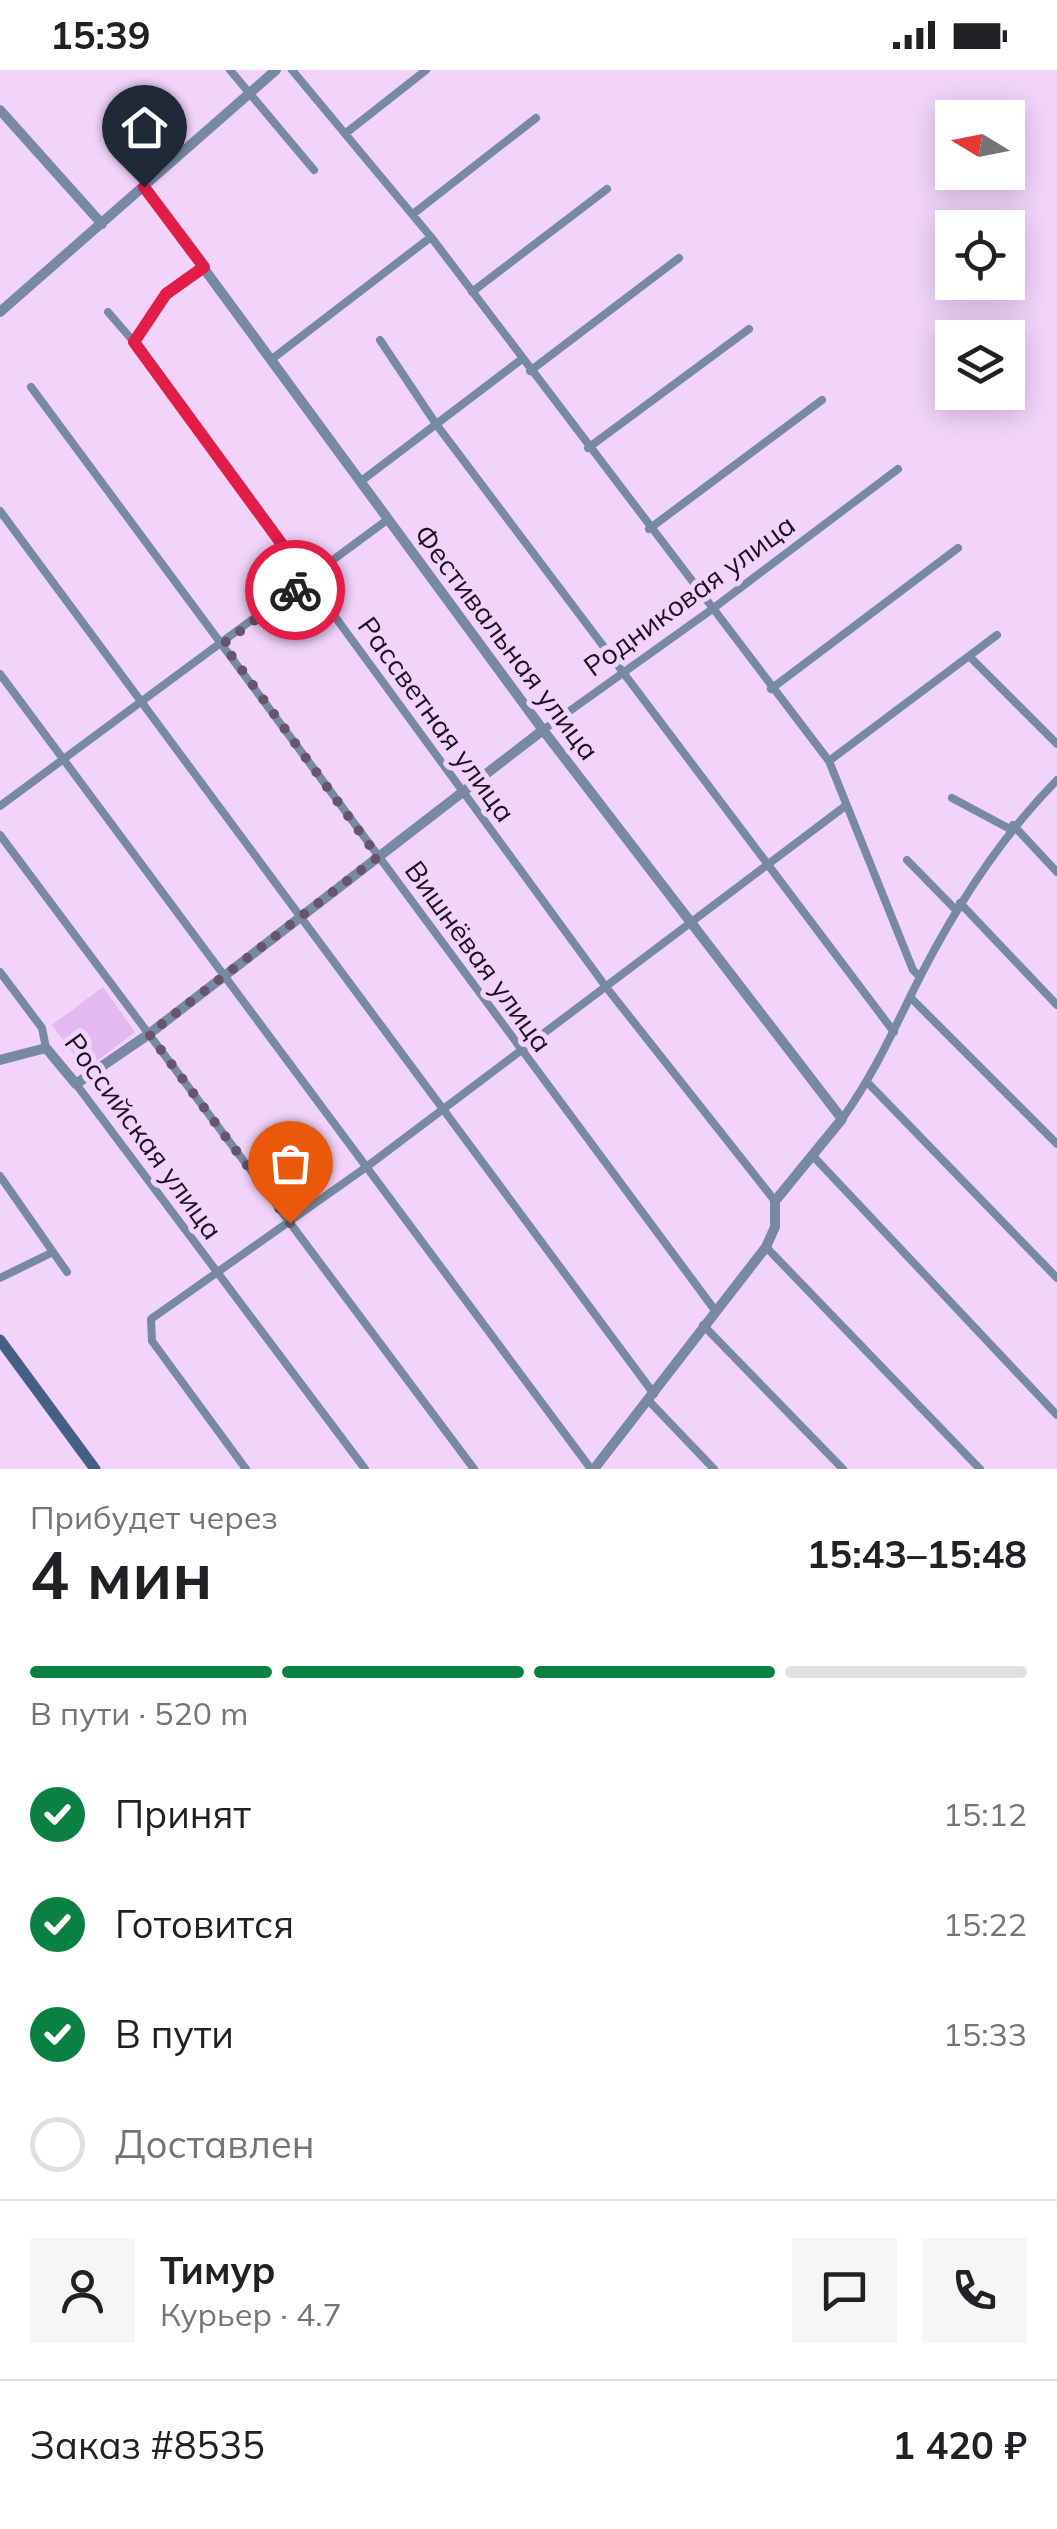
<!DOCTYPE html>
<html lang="ru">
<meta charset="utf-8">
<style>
:root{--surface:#fff;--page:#f6f6f6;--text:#202124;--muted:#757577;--line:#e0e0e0;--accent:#0b8043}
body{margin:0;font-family:Mulish,sans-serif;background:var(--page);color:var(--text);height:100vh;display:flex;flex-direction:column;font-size:38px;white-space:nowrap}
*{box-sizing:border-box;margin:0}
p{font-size:32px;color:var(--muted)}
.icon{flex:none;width:55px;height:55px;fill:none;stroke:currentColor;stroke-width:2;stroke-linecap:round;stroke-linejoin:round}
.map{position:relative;height:1399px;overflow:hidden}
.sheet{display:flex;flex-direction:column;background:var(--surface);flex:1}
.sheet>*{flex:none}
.needle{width:65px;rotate:280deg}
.fabs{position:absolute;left:935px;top:30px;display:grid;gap:20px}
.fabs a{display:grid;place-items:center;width:90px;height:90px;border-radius:0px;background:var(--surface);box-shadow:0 5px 25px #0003;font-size:50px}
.pin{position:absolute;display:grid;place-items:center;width:85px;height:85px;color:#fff;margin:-102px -42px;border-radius:50% 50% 50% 0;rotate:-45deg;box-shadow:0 0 10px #0007}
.pin .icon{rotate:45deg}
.courier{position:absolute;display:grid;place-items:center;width:100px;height:100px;margin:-50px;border:8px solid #e11d48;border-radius:50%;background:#fff;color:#222;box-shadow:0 2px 12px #0007}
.summary em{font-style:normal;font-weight:700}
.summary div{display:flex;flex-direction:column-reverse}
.summary{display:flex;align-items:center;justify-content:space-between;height:170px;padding:0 30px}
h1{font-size:65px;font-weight:700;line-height:75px}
.bar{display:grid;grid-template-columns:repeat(4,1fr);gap:15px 10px;align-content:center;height:120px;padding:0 30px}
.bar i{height:12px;border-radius:8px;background:var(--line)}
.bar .current{background:var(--accent)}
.bar p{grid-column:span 4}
.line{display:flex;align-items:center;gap:25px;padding:0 30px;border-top:2px solid var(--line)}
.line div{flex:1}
.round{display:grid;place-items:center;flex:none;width:105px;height:105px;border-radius:0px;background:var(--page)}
ol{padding:0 30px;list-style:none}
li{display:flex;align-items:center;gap:30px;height:110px}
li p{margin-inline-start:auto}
li .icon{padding:10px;border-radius:50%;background:var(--accent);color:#fff;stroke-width:4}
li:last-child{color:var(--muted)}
li i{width:55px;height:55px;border:5px solid var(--line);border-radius:50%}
.status{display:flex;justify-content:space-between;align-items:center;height:70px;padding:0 50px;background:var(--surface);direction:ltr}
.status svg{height:28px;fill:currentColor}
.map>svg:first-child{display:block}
</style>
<div class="status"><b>15:39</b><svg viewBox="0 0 49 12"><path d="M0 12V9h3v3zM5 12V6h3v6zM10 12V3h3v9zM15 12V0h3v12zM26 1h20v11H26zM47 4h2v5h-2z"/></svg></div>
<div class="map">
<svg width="1057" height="1399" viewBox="0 0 1057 1399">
<rect width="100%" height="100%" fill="#f2d4fb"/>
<path fill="#e4b8f1" d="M103 917 135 962 85 1000 52 955Z"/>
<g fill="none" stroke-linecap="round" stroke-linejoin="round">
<path stroke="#7789a4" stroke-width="8" d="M230 0 314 100
M292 0 431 167 829 691 913 900 920 907
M346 63 426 0
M413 144 536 48
M204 197 166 224 134 272 606 917 775 1131
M472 222 607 119
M108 242 134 272
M380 270 436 354 894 962
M272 289 431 167
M530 301 679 188
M31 317 714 1239
M588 378 749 259
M360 412 522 289
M0 441 654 1324
M649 459 822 330
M969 586 1057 674
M0 604 591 1399
M771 619 958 478
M543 660 711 540 898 399
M829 691 997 565
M952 728 1010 759
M0 736 387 450
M1013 755 1057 802
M0 765 474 1399
M907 790 956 840
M960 833 1057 935
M0 902 42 958 46 978
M910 927 1057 1074
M868 1013 1057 1208
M76 1014 365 1399
M842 1049C870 1010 889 970 910 927 949 847 995 773 1057 710
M813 1086 1057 1345
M0 1106 67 1202
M766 1177 980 1399
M0 1208 53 1182
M703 1255 843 1399
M649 1331 714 1399
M246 1399 152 1271 151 1249 365 1098 844 737"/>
<path stroke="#7789a4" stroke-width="10" d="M0 40 102 154
M144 117 543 660 842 1049 775 1131V1157L766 1177 594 1399
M0 242 276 0
M0 990 46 978 76 1014 149 964 543 660"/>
<path stroke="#465f85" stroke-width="11" d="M0 1270 95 1399"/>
</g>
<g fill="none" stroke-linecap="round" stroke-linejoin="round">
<path stroke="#67556c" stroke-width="10" stroke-dasharray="0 18" d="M290 1153 149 964 378 787 223 574 295 520"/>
<path stroke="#e11d48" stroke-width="12" d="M144 117 204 197 166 224 134 272 308 510 295 520"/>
</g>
<g text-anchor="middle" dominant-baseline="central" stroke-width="10" stroke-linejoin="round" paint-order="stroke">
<g font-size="28" fill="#1c111f" stroke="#f2d4fb">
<text transform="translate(689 525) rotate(-36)">Родниковая улица</text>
<text transform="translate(507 572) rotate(53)">Фестивальная улица</text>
<text transform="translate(437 649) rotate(54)">Рассветная улица</text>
<text transform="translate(479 886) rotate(54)">Вишнёвая улица</text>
<text transform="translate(144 1066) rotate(54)">Российская улица</text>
</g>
</g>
</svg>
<div class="fabs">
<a><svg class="needle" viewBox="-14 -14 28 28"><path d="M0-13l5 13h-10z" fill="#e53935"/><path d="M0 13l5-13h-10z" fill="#757577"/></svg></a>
<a><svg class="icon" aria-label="locate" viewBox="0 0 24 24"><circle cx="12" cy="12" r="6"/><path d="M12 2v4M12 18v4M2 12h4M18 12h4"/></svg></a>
<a><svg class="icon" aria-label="layers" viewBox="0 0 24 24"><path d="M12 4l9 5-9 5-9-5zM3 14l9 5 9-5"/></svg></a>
</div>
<div class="pin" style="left:290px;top:1153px;background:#ea580c"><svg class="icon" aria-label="bag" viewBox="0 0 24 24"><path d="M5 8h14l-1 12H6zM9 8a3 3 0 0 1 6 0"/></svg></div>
<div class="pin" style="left:144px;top:117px;background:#1f2937"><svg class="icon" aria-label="home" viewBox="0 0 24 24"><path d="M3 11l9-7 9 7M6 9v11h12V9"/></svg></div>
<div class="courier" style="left:295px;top:520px"><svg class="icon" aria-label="bike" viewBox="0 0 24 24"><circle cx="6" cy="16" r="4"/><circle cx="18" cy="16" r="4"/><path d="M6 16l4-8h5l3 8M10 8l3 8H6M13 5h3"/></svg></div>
</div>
<section class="sheet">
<div class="summary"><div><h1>4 мин</h1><p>Прибудет через</p></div><em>15:43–15:48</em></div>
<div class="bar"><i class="current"></i><i class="current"></i><i class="current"></i><i></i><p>В пути · 520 m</p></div>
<ol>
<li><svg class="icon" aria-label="check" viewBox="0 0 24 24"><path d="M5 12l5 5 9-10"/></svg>Принят<p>15:12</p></li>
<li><svg class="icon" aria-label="check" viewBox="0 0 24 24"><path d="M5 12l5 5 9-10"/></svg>Готовится<p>15:22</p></li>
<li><svg class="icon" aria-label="check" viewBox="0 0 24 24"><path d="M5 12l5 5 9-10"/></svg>В пути<p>15:33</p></li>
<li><i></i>Доставлен</li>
</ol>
<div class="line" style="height:180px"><a class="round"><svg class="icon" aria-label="person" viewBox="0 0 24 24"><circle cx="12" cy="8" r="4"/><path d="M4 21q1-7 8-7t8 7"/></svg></a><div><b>Тимур</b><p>Курьер · 4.7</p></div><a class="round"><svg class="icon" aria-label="chat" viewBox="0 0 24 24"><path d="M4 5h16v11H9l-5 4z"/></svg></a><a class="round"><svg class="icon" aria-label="phone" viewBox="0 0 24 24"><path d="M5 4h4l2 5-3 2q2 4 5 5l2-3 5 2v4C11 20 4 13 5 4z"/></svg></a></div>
<div class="line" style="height:130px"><div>Заказ #8535</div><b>1 420 ₽</b></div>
</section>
